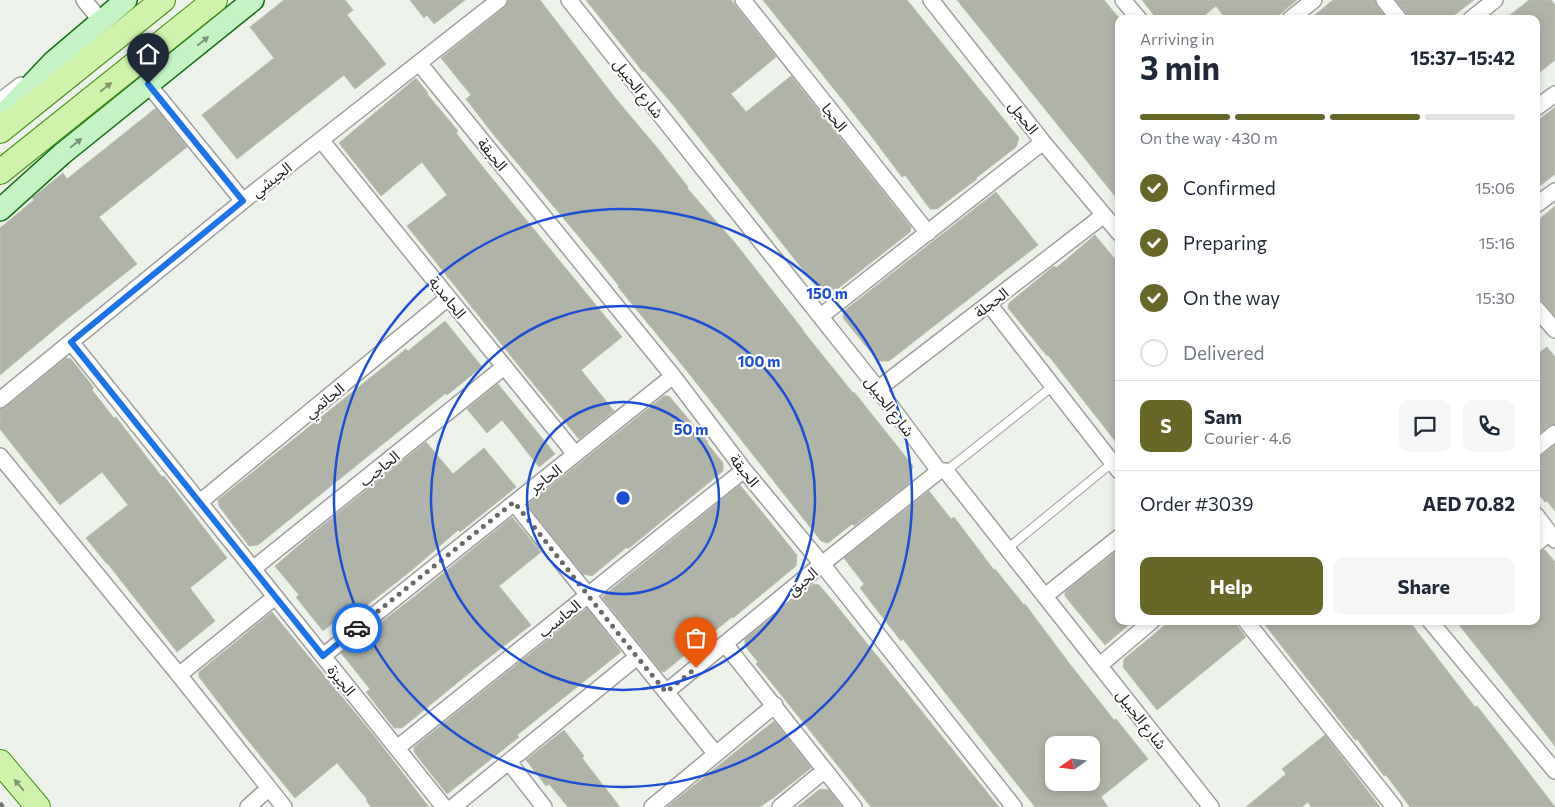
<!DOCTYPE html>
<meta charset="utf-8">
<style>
:root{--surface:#fff;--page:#f6f6f7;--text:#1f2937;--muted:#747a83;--line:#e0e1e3;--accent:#676728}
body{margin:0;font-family:Commissioner,"Noto Sans Arabic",sans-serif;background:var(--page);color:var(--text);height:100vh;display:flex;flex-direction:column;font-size:19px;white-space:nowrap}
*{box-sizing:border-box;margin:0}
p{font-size:16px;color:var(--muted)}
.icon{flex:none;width:28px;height:28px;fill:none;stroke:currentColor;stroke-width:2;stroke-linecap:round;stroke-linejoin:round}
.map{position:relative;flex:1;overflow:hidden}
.sheet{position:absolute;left:1115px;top:15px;width:425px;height:610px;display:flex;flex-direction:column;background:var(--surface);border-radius:10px;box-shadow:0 2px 8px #0003}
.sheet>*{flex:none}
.needle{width:32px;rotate:256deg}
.fabs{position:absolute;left:1045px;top:736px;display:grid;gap:10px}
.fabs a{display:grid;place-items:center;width:55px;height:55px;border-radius:10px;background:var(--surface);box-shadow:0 2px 8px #0003;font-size:25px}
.pin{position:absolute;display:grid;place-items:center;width:42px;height:42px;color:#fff;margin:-51px -21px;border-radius:50% 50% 50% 0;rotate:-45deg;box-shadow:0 0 5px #0007}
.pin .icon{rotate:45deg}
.courier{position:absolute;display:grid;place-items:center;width:50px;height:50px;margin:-25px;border:4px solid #1a73e8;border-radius:50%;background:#fff;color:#222;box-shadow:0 1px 6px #0007}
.summary em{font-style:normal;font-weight:700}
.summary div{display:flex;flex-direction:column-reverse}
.summary{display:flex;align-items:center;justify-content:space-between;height:85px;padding:0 25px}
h1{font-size:32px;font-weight:700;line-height:38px}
.bar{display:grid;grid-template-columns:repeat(4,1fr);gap:8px 5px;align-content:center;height:60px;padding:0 25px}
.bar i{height:6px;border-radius:4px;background:var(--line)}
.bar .selected{background:var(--accent)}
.bar p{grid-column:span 4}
.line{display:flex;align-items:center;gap:12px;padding:0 25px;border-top:1px solid var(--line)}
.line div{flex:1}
.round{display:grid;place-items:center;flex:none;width:52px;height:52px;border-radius:10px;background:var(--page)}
ol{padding:0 25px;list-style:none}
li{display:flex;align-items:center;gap:15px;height:55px}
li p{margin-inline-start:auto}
li .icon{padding:5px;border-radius:50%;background:var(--accent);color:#fff;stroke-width:4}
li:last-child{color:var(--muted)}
li i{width:28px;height:28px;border:2px solid var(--line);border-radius:50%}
.primary-button{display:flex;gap:10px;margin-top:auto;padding:10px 25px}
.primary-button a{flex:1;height:58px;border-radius:10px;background:var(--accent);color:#fff;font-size:20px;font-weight:700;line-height:58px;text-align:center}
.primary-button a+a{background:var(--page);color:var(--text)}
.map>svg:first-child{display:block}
</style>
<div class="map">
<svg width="1555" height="807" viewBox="0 0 1555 807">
<rect width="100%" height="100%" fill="#ecf1e9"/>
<path fill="#afb3a8" stroke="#bac1ad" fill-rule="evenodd" d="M284 0H345L353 10 347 15 386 64 355 89 344 75 237 159 202 115 274 58 250 27Z
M410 0H465L434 24 427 15 424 18Z
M509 0H540L616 99 659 150 688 187 687 188 736 244 803 330V331L853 393 854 392 913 466 909 483 854 526 852 524 828 543 821 541 687 371 618 287 619 286 595 256 493 134 466 99 471 95 441 58 505 7Z
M586 0H731L776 57 731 94 746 112 791 76 911 227 910 232 831 294H822L675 107 644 71 643 72Z
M763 0H907L1019 138 1016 147 976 178 977 179 937 209H930L905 175 902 177 869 133Z
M957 0H1104L1119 18V201Z
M1142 0H1297L1274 19H1226L1216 6 1200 19H1157Z
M1333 0H1375L1377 6 1387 19H1310Z
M1396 0H1474L1449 19H1408L1406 13Z
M1529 0H1551L1555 5V60L1540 72 1536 67V19H1505Z
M416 78 428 93 427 94 458 131 456 133 482 166 622 337 581 370 614 411 579 439 522 370 407 226 447 195 422 162 381 196 339 143Z
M1555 107V174L1536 189V122Z
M156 108 187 147 99 217 137 264 67 319 0 375V228L34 200 32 198 63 173 67 179Z
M996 192 1038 245 889 361H878L843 318 844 311Z
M1555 206V316L1536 294V222Z
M1095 235 1119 264V446L1048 355 1047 356 1008 308 1009 303 1054 266 1056 268Z
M445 321 482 367 447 395 446 393 258 545 249 546 219 506 218 500 406 349 408 351Z
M1547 347 1555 357V424L1549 426 1536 436V355Z
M66 358 71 359 94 388 92 390 114 418 116 417 162 477 164 476 227 558 190 588 215 621 177 652 108 564H107L86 538 128 505 102 472 60 505 0 429V409L6 407Z
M498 384 555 454 539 467 502 420 487 433 467 409Z
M664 396H669L708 442 707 443 723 463V471L628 549 627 547 592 576 583 574 527 505Z
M426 442 453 474 484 448 516 487 460 532 458 530 412 570 347 621 343 615 323 631 296 597 299 595 275 566 312 534Z
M1555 445V511L1547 501 1545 502 1536 491V457L1542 455Z
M740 485 797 555 796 566 733 618 732 617 664 672 661 671 602 597Z
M929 491 951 519 954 517 994 570 995 569 1024 605 1025 604 1069 663 1114 720 1116 719 1148 759 1101 797 1108 807H1035L903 639 901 641 860 588 864 584 844 558ZM1054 745H1091V782H1054Z
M512 517 541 552 499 586 531 625 473 670 402 728H394L366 692 370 689 341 653 414 597Z
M1119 549V621H1133L1105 645 1065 596V592Z
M1544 550 1546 551 1555 562V746L1456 621H1536V553Z
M813 584 819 585 832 600 999 807H871L774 686 756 664 758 662 745 646V639Z
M587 608 621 652 517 735 519 737 447 794 414 752V747Z
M272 612 375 737 429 807H371L366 800 367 799 337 763 295 798 246 738 199 677V672Z
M1170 621H1233L1246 637 1157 710 1123 667 1124 659Z
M1262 621H1409L1475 707 1477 706 1506 743 1555 807H1410L1386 775 1384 776 1357 739 1355 740Z
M774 721 811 768 773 798 760 807H667Z
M564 730 584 756 582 758 620 807H568L549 784 546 786 526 760Z
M1325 735 1380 807H1311L1308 802 1302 807H1246L1286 774 1282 769Z
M820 789 829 790 842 807H797Z"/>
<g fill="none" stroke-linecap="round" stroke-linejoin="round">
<g stroke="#9f9f9f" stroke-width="10">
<path id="lane" d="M946 471 1053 386
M1008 548 1112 463"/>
</g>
<g stroke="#9f9f9f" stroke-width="18">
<path id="street" d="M84 0 101 21
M569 0 878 389 939 471H946L1211 807
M743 0 928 233
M931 0 1043 142 1119 233
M1123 0 1139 19
M1384 0 1399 19
M1290 19 1314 0
M1471 19 1495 0
M419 63 673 376 744 470 822 564 1014 807
M148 84 243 201
M0 101 21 85
M1536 108 1555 94
M321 140 575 454
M1536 205 1555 191
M989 304 1119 471
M1536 308 1555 330
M821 316 1043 142
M71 342 444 807
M878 389 1104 215
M0 400 243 201 499 0
M1536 448 1555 433
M0 456 179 675 269 788
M200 502 448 298
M514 503 715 753
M1536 515 1555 540
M1536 544 1549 533
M254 568 504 367
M1045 596 1119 537
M1246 621 1394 807
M1430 621 1555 771
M725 644 854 807
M323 656 673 376
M1100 665 1152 621
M179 675 275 597
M666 692 822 564 939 471
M397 748 744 470
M509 762 544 807
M248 807 269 788 284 807
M453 807 637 657
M652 807 775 705
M780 807 825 770"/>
</g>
<g stroke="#117114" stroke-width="24">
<path id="secondary" d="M0 118 53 62 126 0
M0 210 62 154 253 0"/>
</g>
<g stroke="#439010" stroke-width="26">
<path id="primary" d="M0 131 163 0
M0 172 215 0
M0 762 38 807"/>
</g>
<use href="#lane" stroke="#fff" stroke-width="8"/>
<use href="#street" stroke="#fff" stroke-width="15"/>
<use href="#secondary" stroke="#c5f4c4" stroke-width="21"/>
<use href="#primary" stroke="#d0f3ac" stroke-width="24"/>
<path stroke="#707070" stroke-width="4" stroke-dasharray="10 10" stroke-linecap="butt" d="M0 803 3 807"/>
</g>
<defs><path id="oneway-solid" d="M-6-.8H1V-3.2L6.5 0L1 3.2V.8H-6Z" transform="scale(1.25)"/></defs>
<g fill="#7c967b">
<use href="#oneway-solid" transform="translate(203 41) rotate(-39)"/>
<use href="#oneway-solid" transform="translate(76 143) rotate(-39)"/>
</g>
<g fill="#82956e">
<use href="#oneway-solid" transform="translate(106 87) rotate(-39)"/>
<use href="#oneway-solid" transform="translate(19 785) rotate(-130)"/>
</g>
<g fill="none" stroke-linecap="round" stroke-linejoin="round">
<path stroke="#696a68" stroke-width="5" stroke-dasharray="0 9" d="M357 628 514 502C565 565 614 630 666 692L696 668"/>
<path stroke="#1a73e8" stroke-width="6" d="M148 84 243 201 71 342 323 656 357 628"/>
</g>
<g fill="none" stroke="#1d4ed8" stroke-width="2.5">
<circle cx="623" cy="498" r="96"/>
<circle cx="623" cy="498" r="192"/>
<circle cx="623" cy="498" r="289"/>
</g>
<g text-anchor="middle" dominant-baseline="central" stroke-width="4.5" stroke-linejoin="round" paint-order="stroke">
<g font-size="15" fill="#222" stroke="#fff">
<text transform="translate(639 88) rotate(52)">شارع الحبيل</text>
<text transform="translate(835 117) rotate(52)">الحجا</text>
<text transform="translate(1024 117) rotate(52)">الحجل</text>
<text transform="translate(493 154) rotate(51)">الحبقة</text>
<text transform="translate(271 179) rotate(-38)">الجيشي</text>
<text transform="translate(448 297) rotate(51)">الحامدية</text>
<text transform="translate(991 302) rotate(-38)">الحجلة</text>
<text transform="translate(324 400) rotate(-39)">الحاتمي</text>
<text transform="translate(890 406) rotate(53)">شارع الحبيل</text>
<text transform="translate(379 468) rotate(-39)">الحاجب</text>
<text transform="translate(745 470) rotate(52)">الحبقة</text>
<text transform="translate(545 478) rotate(-38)">الحاجر</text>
<text transform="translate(802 581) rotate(-40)">الحبق</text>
<text transform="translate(559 618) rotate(-39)">الحاسب</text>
<text transform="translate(342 680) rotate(51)">الجيزة</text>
<text transform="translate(1142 719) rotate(52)">شارع الحبيل</text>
</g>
</g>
<circle cx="623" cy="498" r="8" fill="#1d4ed8" stroke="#fff" stroke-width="2.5"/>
<g font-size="15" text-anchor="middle" font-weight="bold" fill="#1d4ed8" stroke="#fff" stroke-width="4.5" stroke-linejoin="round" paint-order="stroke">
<text x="827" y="299">150 m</text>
<text x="759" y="367">100 m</text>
<text x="691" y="435">50 m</text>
</g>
</svg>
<div class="fabs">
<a><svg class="needle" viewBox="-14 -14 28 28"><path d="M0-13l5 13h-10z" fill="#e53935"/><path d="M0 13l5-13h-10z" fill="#747a83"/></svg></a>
</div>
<div class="pin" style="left:696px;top:668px;background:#ea580c"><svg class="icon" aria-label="bag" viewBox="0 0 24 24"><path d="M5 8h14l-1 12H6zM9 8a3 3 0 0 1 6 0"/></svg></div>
<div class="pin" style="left:148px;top:84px;background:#1f2937"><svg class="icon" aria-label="home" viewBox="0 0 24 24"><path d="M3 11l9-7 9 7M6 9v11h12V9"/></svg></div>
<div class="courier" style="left:357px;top:628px"><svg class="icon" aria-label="car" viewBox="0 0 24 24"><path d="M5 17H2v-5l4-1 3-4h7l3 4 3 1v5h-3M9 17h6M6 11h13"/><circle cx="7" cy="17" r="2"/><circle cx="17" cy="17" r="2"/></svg></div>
<section class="sheet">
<div class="summary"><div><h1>3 min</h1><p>Arriving in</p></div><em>15:37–15:42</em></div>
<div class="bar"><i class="selected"></i><i class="selected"></i><i class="selected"></i><i></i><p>On the way · 430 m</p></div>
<ol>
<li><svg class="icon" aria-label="check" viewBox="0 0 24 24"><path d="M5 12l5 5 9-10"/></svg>Confirmed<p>15:06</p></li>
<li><svg class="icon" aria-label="check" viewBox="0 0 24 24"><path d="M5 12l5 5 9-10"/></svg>Preparing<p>15:16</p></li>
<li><svg class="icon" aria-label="check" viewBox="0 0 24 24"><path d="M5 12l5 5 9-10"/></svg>On the way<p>15:30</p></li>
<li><i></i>Delivered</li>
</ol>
<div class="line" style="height:90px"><b class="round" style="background:var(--accent);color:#fff">S</b><div><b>Sam</b><p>Courier · 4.6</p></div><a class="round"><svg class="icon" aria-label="chat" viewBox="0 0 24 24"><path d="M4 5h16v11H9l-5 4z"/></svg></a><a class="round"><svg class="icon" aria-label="phone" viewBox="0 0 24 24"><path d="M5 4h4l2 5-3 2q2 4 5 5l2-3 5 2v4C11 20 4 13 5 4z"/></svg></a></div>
<div class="line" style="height:65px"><div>Order #3039</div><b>AED 70.82</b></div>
<div class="primary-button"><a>Help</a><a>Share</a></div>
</section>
</div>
